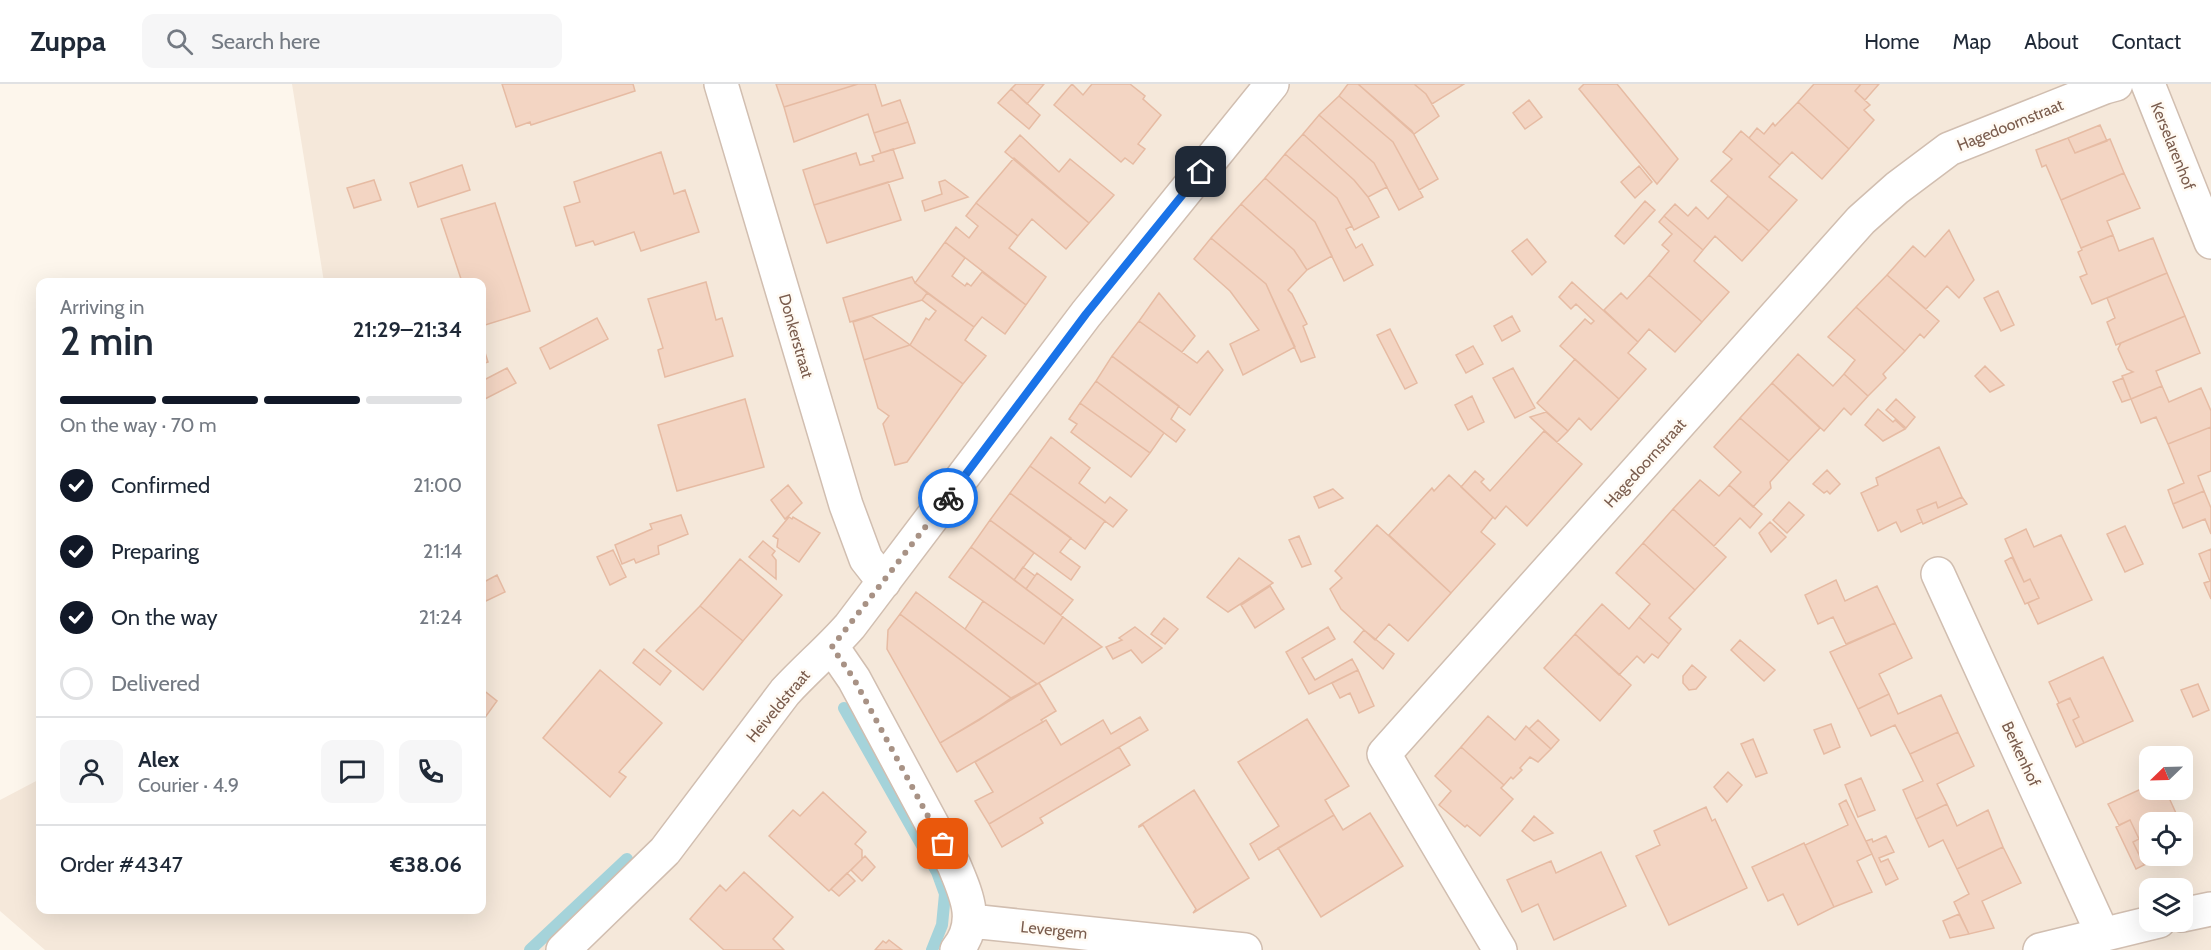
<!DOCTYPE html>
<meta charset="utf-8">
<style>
:root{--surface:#fff;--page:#f6f6f7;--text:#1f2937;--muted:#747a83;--line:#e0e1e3;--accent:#111827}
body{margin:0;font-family:Cabin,sans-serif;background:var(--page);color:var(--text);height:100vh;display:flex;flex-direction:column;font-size:22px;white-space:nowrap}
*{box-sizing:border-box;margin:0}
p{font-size:20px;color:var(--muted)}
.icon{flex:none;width:33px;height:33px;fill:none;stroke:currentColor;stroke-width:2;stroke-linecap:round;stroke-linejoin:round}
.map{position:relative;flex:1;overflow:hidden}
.details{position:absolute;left:36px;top:194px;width:450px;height:636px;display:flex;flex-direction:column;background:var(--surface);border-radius:12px;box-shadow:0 6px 24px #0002}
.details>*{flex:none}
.needle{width:39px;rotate:247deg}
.buttons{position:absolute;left:2139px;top:662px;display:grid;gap:12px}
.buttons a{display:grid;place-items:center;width:54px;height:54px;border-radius:12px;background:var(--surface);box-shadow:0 6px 24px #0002;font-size:30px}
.pin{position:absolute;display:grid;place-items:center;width:51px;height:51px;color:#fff;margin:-26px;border-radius:12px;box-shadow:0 3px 9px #0006}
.courier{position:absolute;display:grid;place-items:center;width:60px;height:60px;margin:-30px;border:4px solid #1a73e8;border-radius:50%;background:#fff;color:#222;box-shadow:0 2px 8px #0007}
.summary em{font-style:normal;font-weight:600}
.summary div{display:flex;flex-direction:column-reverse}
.summary{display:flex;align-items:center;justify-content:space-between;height:102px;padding:0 24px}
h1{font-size:39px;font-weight:600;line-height:45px}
.bar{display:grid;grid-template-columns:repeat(4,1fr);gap:9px 6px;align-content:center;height:72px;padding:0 24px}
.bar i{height:8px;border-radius:4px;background:var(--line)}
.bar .active{background:var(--accent)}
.bar p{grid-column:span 4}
.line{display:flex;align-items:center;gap:15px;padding:0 24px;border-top:2px solid var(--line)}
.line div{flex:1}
.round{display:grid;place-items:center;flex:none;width:63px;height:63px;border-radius:12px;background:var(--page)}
ol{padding:0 24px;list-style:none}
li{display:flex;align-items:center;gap:18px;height:66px}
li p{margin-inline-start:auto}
li .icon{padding:6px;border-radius:50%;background:var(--accent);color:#fff;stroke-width:4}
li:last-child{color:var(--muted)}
li i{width:33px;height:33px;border:3px solid var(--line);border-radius:50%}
header{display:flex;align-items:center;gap:36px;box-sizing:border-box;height:84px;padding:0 30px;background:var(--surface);border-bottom:2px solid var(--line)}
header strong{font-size:28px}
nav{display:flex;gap:33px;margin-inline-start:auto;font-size:21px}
.search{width:420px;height:54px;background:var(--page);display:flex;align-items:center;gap:15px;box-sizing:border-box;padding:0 21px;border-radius:12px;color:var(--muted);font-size:22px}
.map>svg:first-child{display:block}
</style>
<header>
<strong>Zuppa</strong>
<div class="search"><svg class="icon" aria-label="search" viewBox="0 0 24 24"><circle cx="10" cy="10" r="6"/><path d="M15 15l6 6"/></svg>Search here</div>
<nav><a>Home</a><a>Map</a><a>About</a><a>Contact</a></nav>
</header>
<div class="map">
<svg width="2211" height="866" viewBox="0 0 2211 866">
<rect width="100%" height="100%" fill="#fdf6ec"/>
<path fill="#f5e8da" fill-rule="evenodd" d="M292 0H2211V866H45L0 827V716L40 695V825H482V198H324ZM2150 672H2182V705H2150ZM2150 738H2182V771H2150ZM2150 804H2182V837H2150Z"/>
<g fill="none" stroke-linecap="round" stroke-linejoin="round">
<path stroke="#a5d3da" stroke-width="12" d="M844 624 937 788 945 810 942 841 932 866
M530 866 627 775"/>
</g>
<path fill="#f3d5c3" stroke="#e6bba3" stroke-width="1.5" d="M502 0H633L635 7 531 41 530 38 516 43Z
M776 0H858L784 23Z
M858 0H875L882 22 900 16 908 38 874 49 868 30 794 58 784 23Z
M1016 0H1044L1027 20 1011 5Z
M1072 0 1083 11 1092 0H1130L1145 12 1143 15 1161 31 1138 60 1145 65 1133 80 1125 74 1121 78 1054 21Z
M1348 0H1358L1412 47 1438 95 1419 106 1393 58 1339 12Z
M1358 0H1414L1426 10 1439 32 1414 50Z
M1414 0H1464L1432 20 1426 10Z
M1584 0H1617L1678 75 1657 100 1579 5Z
M1814 0H1861L1855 7 1870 21 1864 26 1874 36 1849 65 1798 18Z
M1861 0H1879L1865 16 1855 7Z
M1011 5 1040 31 1029 45 998 19Z
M1339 12 1393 58 1423 113 1399 126 1374 79 1319 31Z
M1529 16 1542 33 1525 45 1513 29Z
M1798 18 1849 65 1822 95 1792 68 1780 81 1749 54 1757 44 1764 50 1773 39 1775 42Z
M1319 31 1374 79 1387 103 1368 113 1354 96 1303 50Z
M908 38 915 59 881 69 874 49Z
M2100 41 2107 57 2075 69 2068 54Z
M1741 47 1780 81 1769 93 1797 116 1769 147 1711 97 1732 75 1723 68Z
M1303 50 1354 96 1368 113 1379 133 1354 146 1337 114 1285 70Z
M1020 51 1059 88 1070 75 1114 111 1089 139 1005 68Z
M2068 54 2075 69 2110 55 2124 89 2061 116 2046 81 2042 83 2036 66Z
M893 65 903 94 814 121 803 86 856 69 860 81 874 77 872 72Z
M661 68 674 110 685 106 699 148 641 167 634 148 595 161 593 157 576 162 564 123 580 118 574 98Z
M1285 70 1337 114 1352 142 1346 145 1356 164 1362 160 1373 181 1344 197 1315 138 1265 94Z
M1014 74 1089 139 1066 165 1032 135 1018 152 976 119Z
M462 81 470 106 418 123 410 99Z
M1639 82 1652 98 1635 114 1621 98Z
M2124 89 2140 124 2107 137 2113 151 2081 164 2061 116Z
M1265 94 1315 138 1332 172 1307 186 1294 166 1241 120Z
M374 96 381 116 354 124 347 104Z
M945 96 968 113 925 127 922 117 942 110 939 98Z
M888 98 901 136 827 159 814 121Z
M1728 112 1769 147 1742 177 1715 152 1703 166 1664 132 1675 120 1688 132 1696 123 1708 135Z
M1645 117 1655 126 1624 160 1615 152Z
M495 119 530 227 482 242V198H462L441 135Z
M976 119 1018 152 1009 164 1046 193 1026 221 945 158 956 143 969 154 978 142 966 132Z
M1241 120 1294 166 1307 186 1288 206 1292 210 1307 240 1303 242 1315 273 1301 278 1266 200 1211 154Z
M1664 132 1703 166 1694 177 1729 208 1702 238 1649 191 1669 167 1662 161 1672 150 1659 138Z
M1949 146 1974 196 1959 214 1947 202 1926 225 1887 191 1913 162 1925 173Z
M2113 151 2119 167 2153 154 2167 189 2092 220 2080 193 2087 190 2078 168 2082 166 2081 164Z
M1211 154 1266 200 1295 263 1243 291 1230 260 1259 246 1230 207 1194 175Z
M1527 155 1546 178 1532 191 1512 167Z
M945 158 965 174 952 192 965 202 967 199 971 202 982 188 1026 221 1005 250 982 233 974 243 915 199Z
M2167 189 2185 232 2116 261 2107 238 2115 234 2107 214Z
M1649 191 1702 238 1675 268 1649 245 1638 258 1604 226 1621 209 1627 215Z
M1887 191 1939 237 1924 254 1920 250 1905 267 1856 223Z
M912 193 915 199 927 209 922 216 850 238 843 214Z
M706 198 716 236 722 234 733 272 665 293 658 266 663 264 648 215Z
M1572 198 1638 258 1628 269 1646 285 1619 315 1560 262 1585 235 1591 240 1594 237 1576 220 1571 225 1559 213Z
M1998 207 2014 241 2001 247 1984 214Z
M927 209 974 243 965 256 986 272 963 300 910 261 926 234 929 236 936 227 922 216Z
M1159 209 1195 252 1182 268 1139 237Z
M1856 223 1905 267 1883 290 1886 294 1868 312 1844 290 1855 276 1828 253Z
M871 232 910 261 864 276 853 238Z
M1512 232 1520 247 1502 257 1494 242Z
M2185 232 2200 269 2156 287 2162 302 2131 315 2122 292 2133 288 2127 285 2118 265 2121 259Z
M597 234 608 255 550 285 540 264Z
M1139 237 1197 279 1208 267 1223 286 1190 331 1112 272Z
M1390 245 1417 299 1405 305 1377 251Z
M482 259 488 278 482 280Z
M910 261 963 300 907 378 895 381 883 340 889 332 878 324 864 276Z
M1473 262 1483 280 1466 289 1456 271Z
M1798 270 1833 302 1844 290 1868 312 1851 331 1844 324 1824 347 1772 299Z
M1112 272 1179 322 1171 335 1185 346 1176 358 1096 297Z
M1575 275 1619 315 1591 346 1579 334 1568 347 1537 319Z
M1985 282 2004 301 1990 308 1975 292Z
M507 284 516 299 485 315 482 308V297Z
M1513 284 1535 324 1515 334 1493 294Z
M2123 294 2131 315 2122 318 2113 298Z
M1096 297 1164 349 1150 369 1080 319Z
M1772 299 1820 344 1789 377 1740 334Z
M2162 302 2169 318 2201 304 2211 327V343L2168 360 2156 333 2141 339 2131 315Z
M1472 312 1484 338 1468 346 1455 321Z
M745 315 764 383 677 407 658 341Z
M1896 315 1915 333 1906 344 1886 326Z
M1080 319 1150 369 1131 393 1071 348 1077 340 1069 335Z
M1878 325 1893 338 1895 336 1905 345 1883 357 1865 341Z
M1546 328 1568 347 1557 358 1530 333Z
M1740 334 1789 377 1770 398 1771 404 1753 423 1729 401 1741 388 1714 363Z
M2211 343V387L2198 392 2204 407 2173 420 2168 406 2184 399 2168 360Z
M1544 347 1582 380 1527 442 1506 422 1495 435 1461 403 1475 387 1484 395 1481 398 1490 407Z
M1051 353 1090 384 1079 399 1105 419 1110 413 1127 426 1113 443 1030 382Z
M1939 363 1962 413 1938 424 1936 418 1917 426 1922 438 1901 448 1896 438 1878 447 1861 409 1878 401 1876 394Z
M1030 382 1105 437 1085 465 1010 409Z
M1827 386 1840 400 1830 410 1827 407 1824 409 1813 400Z
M1449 391 1493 433 1481 448 1495 460 1451 509 1389 451 1432 404 1434 407Z
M1700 396 1719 412 1729 401 1762 430 1750 444 1740 434 1714 462 1673 425Z
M788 401 802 419 785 435 771 416Z
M1333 405 1343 414 1319 424 1314 413Z
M2204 407 2211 424V450L2205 435 2183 444 2173 420Z
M1010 409 1071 454 1060 468 1080 483 1071 496 990 436Z
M1962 413 1967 420 1923 440 1917 426 1936 418 1938 424Z
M1789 418 1804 431 1787 449 1773 436Z
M1673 425 1726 473 1695 506 1643 459Z
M681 431 688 450 658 462 659 470 636 479 634 475 622 480 615 461 652 445 650 440Z
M789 433 792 435 793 433 820 449 799 478 777 463 778 455 773 452Z
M990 436 1034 469 1014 496 971 463Z
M1770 438 1786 453 1771 468 1759 449Z
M1377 441 1451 509 1408 557 1389 540 1375 556 1341 525 1330 505 1342 494 1335 487Z
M2125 442 2143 480 2125 488 2107 450Z
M2026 445 2034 463 2061 451 2092 516 2038 540 2028 519 2039 514 2030 495 2024 498 2005 455Z
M1299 452 1311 480 1302 483 1289 456Z
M763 457 775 467 772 471 776 476V495L749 473Z
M1643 459 1695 506 1669 534 1681 545 1669 560 1639 533 1650 520 1616 489Z
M971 463 1063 533 1044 560 949 493Z
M2211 465V515L2204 499 2210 497 2199 470Z
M613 466 626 493 610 501 597 473Z
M2012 473 2024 498 2030 495 2039 514 2025 520 2005 477Z
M1239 474 1273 499 1228 528 1207 513Z
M740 475 782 511 743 557 700 522Z
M1023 483 1035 492 1026 505 1014 496Z
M1037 489 1073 516 1061 531 1026 505Z
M497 491 505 508 486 517 482 508V499Z
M1836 496 1845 517 1877 502 1895 539 1846 560 1833 533 1818 540 1805 511Z
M1270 502 1284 525 1255 544 1241 521Z
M916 508 965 545 1037 600 1011 614 900 530Z
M983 517 1044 560 1063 533 1102 563 1037 600 965 545Z
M1602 520 1629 545 1639 533 1669 560 1658 574 1652 570 1644 579 1637 572 1619 591 1575 550Z
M700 522 743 557 703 606 656 567Z
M900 530 1011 614 979 636 940 659 887 565 888 546Z
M1164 534 1178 545 1165 560 1151 550Z
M1895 539 1912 574 1879 590 1889 610 1858 625 1830 568Z
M1135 543 1162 564 1142 579 1131 566 1113 575 1106 563 1122 556 1119 554Z
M1328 543 1335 555 1302 574 1315 596 1352 575 1358 586 1309 610 1286 568Z
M1364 546 1394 570 1383 585 1354 558Z
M1575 550 1631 601 1600 637 1544 584Z
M1740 556 1775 586 1764 597 1731 566Z
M644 565 671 587 660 601 633 579Z
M2103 573 2133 637 2084 659 2073 636 2079 633 2070 614 2059 619 2049 598Z
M1692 581 1706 593 1696 605 1689 606 1683 599V592Z
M600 586 662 639 619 688 626 693 610 713 543 654Z
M1358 586 1374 622 1359 629 1350 609 1340 614 1332 599Z
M1039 599 1056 627 1041 636 1043 638 957 688 940 659Z
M2198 600 2209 626 2193 633 2181 606Z
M482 605 497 617 486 632 482 628Z
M1889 610 1898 630 1941 611 1958 648 1910 670 1895 641 1871 652 1858 625Z
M2070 614 2079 633 2073 636 2084 659 2076 663 2057 620Z
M1488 632 1515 656 1526 642 1551 665 1538 678 1530 673 1520 684 1522 686 1513 695 1511 693 1504 701 1461 663Z
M1140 633 1148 646 989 740 975 717 993 708 975 678 1046 636 1061 661 1103 636 1111 650Z
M1307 635 1349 702 1325 716 1334 731 1259 776 1250 760 1279 742 1238 678Z
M1538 636 1559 656 1551 665 1529 645Z
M1831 640 1840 663 1824 670 1814 646Z
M1958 648 1974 682 1937 700 1947 720 1916 735 1903 706 1923 697 1910 670Z
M1753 655 1767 689 1756 693 1741 660Z
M1119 663 1130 681 1040 734 1043 739 1002 763 989 740Z
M1461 663 1504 701 1501 704 1513 715 1480 752 1467 741 1465 743 1439 721 1451 707 1435 692Z
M1728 688 1742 701 1727 718 1714 703Z
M1861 694 1875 726 1858 733 1845 701Z
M2150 701V705H2165L2180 738H2150V771H2165L2144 781 2133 758 2139 755 2130 736 2119 741 2108 720Z
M1194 706 1249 794 1193 829 1196 825 1143 741 1139 743V742Z
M823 708 866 748 855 760 862 766V775L829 807 769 752 793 726 800 732Z
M1846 716 1872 770 1857 777 1872 808 1834 823 1805 761 1848 741 1839 720Z
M1947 720 1957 742 1988 726 2003 763 1957 785 1943 756 1929 763 1916 735Z
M1706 723 1712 737 1715 735 1747 804 1669 841 1636 772 1660 761 1654 747Z
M1370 729 1403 782 1321 833 1278 764 1334 731 1343 746Z
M1534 732 1553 749 1534 757 1522 747Z
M2130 736 2139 755 2133 758 2144 781 2136 785 2116 743Z
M2182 744 2190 760 2182 763Z
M1886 752 1894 768 1879 774 1881 778 1888 775 1898 795 1886 801 1866 757 1872 755 1873 758Z
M1804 759 1834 823 1798 841 1783 810 1768 817 1752 783Z
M2003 763 2021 799 1982 817 1994 844 1969 850 1954 818 1969 810 1957 785Z
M1601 768 1626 822 1554 856 1538 820 1522 828 1507 796 1551 777 1556 789Z
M865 772 875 783 862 797 851 786Z
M744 788 793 833 773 855 784 866H724L690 835 720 801 726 807Z
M847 789 855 797 839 812 831 805Z
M1959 830 1969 850 1950 854 1943 837Z
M889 856 902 866H875L883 857 886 859Z"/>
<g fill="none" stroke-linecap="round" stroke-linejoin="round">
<g stroke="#d1beb0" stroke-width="36">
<path id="minor" d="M721 0 846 421 866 475 884 498
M2148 0 2211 158
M1938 490 2103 851
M832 563 854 595 954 781C966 810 980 838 957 866
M2182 831 2211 825
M971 837 1245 866
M563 866 665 767 785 608C806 585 830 565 850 542L1086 230 1272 0
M1500 866 1384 670 1861 136 1897 104 1949 65 2105 3 2116 0
M2040 866 2159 837"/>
</g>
<use href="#minor" stroke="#fff" stroke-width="33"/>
</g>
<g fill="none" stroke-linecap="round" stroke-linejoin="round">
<path stroke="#a89285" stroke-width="6" stroke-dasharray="0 10.8" d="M943 760 854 595 832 563 948 414"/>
<path stroke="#1a73e8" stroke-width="8" d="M948 414 1086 230 1201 88"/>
</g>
<g text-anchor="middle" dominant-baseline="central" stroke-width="5" stroke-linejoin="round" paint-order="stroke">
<g font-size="16" fill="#7a5c4d" stroke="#fffaf3">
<text transform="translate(2010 41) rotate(-22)">Hagedoornstraat</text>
<text transform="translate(2173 62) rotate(68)">Kerselarenhof</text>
<text transform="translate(796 252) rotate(74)">Donkerstraat</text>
<text transform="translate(1645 379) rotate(-48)">Hagedoornstraat</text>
<text transform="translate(778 622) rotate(-50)">Heiveldstraat</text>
<text transform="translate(2021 670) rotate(65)">Berkenhof</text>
<text transform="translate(1054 846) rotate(6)">Levergem</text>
</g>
</g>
</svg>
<div class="buttons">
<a><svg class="needle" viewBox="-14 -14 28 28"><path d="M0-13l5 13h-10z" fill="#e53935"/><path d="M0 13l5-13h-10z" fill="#747a83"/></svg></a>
<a><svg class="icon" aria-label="locate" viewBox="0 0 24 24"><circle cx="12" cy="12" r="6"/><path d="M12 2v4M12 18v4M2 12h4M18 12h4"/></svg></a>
<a><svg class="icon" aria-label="layers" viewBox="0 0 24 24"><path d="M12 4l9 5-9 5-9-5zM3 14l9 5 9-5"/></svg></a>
</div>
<div class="pin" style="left:943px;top:760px;background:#ea580c"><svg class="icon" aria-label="bag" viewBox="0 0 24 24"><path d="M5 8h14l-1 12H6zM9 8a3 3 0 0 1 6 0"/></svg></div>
<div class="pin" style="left:1201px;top:88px;background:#1f2937"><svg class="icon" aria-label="home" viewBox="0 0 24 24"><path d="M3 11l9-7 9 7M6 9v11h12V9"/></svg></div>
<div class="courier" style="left:948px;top:414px"><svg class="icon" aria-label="bike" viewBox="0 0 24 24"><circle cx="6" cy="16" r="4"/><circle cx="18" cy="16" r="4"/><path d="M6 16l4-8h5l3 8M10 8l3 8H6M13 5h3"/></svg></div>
<section class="details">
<div class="summary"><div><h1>2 min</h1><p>Arriving in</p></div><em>21:29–21:34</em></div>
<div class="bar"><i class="active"></i><i class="active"></i><i class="active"></i><i></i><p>On the way · 70 m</p></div>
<ol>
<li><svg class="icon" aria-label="check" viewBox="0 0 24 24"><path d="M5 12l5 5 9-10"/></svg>Confirmed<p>21:00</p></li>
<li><svg class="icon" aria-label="check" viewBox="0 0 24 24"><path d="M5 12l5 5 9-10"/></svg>Preparing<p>21:14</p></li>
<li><svg class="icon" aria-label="check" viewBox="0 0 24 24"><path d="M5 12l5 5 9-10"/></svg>On the way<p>21:24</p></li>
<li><i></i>Delivered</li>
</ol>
<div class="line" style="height:108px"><a class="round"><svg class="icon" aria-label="person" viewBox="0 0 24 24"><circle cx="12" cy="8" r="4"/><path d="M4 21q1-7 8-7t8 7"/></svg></a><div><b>Alex</b><p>Courier · 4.9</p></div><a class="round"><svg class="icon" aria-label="chat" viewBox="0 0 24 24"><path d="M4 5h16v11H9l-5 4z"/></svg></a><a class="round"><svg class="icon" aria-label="phone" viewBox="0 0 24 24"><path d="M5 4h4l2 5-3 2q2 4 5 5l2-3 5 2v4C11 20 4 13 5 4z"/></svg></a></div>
<div class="line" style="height:78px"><div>Order #4347</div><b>€38.06</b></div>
</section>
</div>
